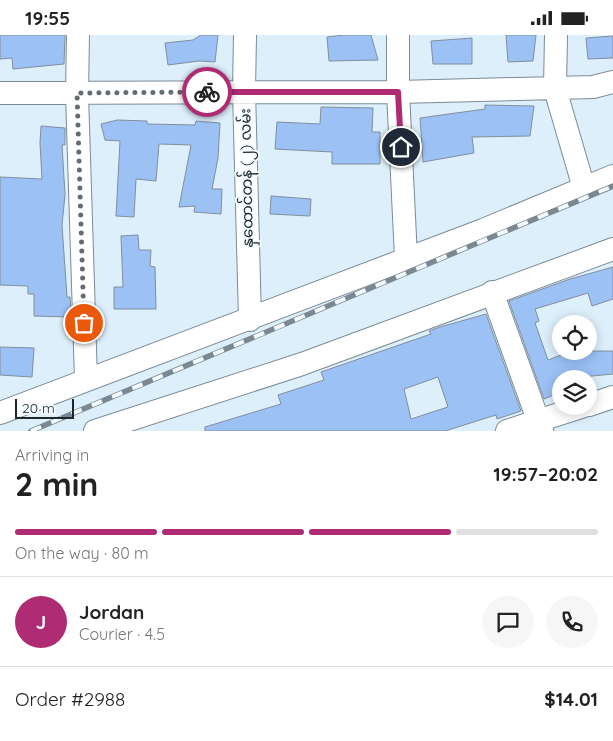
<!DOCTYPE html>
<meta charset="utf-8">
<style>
:root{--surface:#fff;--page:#f6f6f6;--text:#222;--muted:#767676;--line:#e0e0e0;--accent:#af2c75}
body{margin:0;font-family:Quicksand,"Noto Sans Myanmar",sans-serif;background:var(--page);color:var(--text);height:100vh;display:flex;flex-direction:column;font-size:19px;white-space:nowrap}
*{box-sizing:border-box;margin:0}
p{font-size:16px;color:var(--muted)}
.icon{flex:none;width:28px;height:28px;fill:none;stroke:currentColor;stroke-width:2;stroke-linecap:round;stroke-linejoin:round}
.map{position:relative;height:396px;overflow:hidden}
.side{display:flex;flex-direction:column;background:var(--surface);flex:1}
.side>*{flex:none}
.controls{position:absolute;left:552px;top:280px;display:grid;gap:10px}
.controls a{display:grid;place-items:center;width:45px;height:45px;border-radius:50%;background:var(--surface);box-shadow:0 2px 12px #0003;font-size:25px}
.scale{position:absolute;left:15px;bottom:12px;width:59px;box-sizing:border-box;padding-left:5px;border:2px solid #20272b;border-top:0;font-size:14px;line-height:18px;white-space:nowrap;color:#20272b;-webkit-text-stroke:4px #f2faff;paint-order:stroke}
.pin{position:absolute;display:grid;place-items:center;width:42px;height:42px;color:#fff;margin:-21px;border:2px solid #fff;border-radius:50%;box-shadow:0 1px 5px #0007}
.courier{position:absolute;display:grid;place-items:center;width:50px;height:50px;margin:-25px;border:4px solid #af2c75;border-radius:50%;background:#fff;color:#222;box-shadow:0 1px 6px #0007}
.headline em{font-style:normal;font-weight:800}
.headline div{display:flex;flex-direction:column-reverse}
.headline{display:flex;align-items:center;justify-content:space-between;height:85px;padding:0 15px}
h1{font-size:32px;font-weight:800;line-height:38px}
.bar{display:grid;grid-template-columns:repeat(4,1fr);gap:8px 5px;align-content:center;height:60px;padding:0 15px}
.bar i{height:6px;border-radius:4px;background:var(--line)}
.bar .selected{background:var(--accent)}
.bar p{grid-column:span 4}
.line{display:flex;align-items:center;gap:12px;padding:0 15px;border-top:1px solid var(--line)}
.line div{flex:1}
.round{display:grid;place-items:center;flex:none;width:52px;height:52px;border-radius:26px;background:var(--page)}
.status{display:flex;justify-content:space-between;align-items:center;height:35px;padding:0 25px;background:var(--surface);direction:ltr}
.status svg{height:14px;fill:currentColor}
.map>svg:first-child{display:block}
</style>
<div class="status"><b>19:55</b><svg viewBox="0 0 49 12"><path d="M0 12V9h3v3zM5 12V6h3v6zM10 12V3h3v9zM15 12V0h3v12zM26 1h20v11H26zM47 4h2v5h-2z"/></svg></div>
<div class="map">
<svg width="613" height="396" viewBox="0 0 613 396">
<rect width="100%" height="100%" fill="#dceffa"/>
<path fill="#9bc1f5" stroke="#838e9d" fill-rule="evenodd" d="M0 0H65L64 29 13 34 12 23 0 24Z
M201 0H218L215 27 199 26 168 30 165 8 193 5Z
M344 0H371L378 25 329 26 327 2Z
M506 0H536L533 26 508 27Z
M613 1V23L588 24 586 3Z
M472 3V29H433L431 6Z
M485 70 534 71 530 101 472 102 474 118 423 127 420 83 485 74Z
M321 72 373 73 372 97H380V129H332V117L275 114 277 87 320 89Z
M117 85 147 86V89L195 90 196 86 220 88 218 123 212 154H222L221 179 194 177 195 171 179 172 191 110 159 109 156 146 136 144 134 182 116 181 120 106 105 105 101 89Z
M41 91 65 93V110H62L65 160 62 190 67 262H70L71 277 68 282 34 281V259H28V251L0 250V142L42 144 40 108Z
M271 161 311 164 310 181 270 179Z
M138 200 139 215H151L150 231 155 232 156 274H114V252H123L121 201Z
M613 232V264L592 271 588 258 535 274 539 286 535 288 548 325 571 316H613V339L561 344V357L544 364 509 266 570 244Z
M486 279 521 376 497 384 496 380 445 396H205V392L281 369 278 360 324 345 321 337 431 299 429 296 440 292ZM438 342 448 372 411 384 404 354Z
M0 312 34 313 32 342 0 340Z"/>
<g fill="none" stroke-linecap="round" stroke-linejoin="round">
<g stroke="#7a8c96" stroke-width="24">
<path id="street" d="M78 0 77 59 86 345
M245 0 244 56 250 285
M398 0V57L406 223
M556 0 555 54 584 153
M0 58 398 57 593 52 613 47
M492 257 542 396
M589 370 613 362
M0 378 483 195 613 141
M95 396 302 329 613 214
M507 396 584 371"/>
</g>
<use href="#street" stroke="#fff" stroke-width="22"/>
<g stroke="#7b8890" stroke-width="5.5">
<path id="rail" d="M31 396 613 151"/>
</g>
<use href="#rail" stroke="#f2faff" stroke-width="4" stroke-dasharray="11" stroke-linecap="butt"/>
</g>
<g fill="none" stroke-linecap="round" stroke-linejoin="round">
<path stroke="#626d73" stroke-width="5" stroke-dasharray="0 9" d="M84 288 77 58 207 57"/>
<path stroke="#af2c75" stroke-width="6" d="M207 57H398L401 112"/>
</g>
<g text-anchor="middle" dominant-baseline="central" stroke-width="4" stroke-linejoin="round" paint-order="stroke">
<g font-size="15" fill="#20272b" stroke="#f2faff">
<text transform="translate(246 143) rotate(-91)">နှထောင်တန် (၂) လမ်း</text>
</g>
</g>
</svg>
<div class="controls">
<a><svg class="icon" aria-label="locate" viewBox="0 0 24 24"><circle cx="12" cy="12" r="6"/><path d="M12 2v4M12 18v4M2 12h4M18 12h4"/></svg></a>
<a><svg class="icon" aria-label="layers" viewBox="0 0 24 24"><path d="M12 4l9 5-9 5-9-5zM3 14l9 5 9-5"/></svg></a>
</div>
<div class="scale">20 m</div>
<div class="pin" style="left:84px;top:288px;background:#ea580c"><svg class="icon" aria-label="bag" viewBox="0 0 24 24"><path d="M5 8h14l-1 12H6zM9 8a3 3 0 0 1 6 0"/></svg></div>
<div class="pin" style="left:401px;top:112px;background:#1f2937"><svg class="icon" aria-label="home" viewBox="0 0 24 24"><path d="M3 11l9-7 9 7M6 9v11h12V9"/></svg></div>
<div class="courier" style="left:207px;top:57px"><svg class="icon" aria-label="bike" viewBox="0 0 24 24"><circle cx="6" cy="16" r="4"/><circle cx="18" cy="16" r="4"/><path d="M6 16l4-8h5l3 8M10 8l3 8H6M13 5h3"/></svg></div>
</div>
<section class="side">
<div class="headline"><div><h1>2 min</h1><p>Arriving in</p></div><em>19:57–20:02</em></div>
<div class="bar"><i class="selected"></i><i class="selected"></i><i class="selected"></i><i></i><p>On the way · 80 m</p></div>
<div class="line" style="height:90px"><b class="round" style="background:var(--accent);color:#fff">J</b><div><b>Jordan</b><p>Courier · 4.5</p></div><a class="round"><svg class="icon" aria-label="chat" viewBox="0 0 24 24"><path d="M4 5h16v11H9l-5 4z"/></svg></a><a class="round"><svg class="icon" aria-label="phone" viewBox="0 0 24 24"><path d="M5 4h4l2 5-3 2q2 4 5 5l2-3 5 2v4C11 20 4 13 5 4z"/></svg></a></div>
<div class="line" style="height:65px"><div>Order #2988</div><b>$14.01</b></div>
</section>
